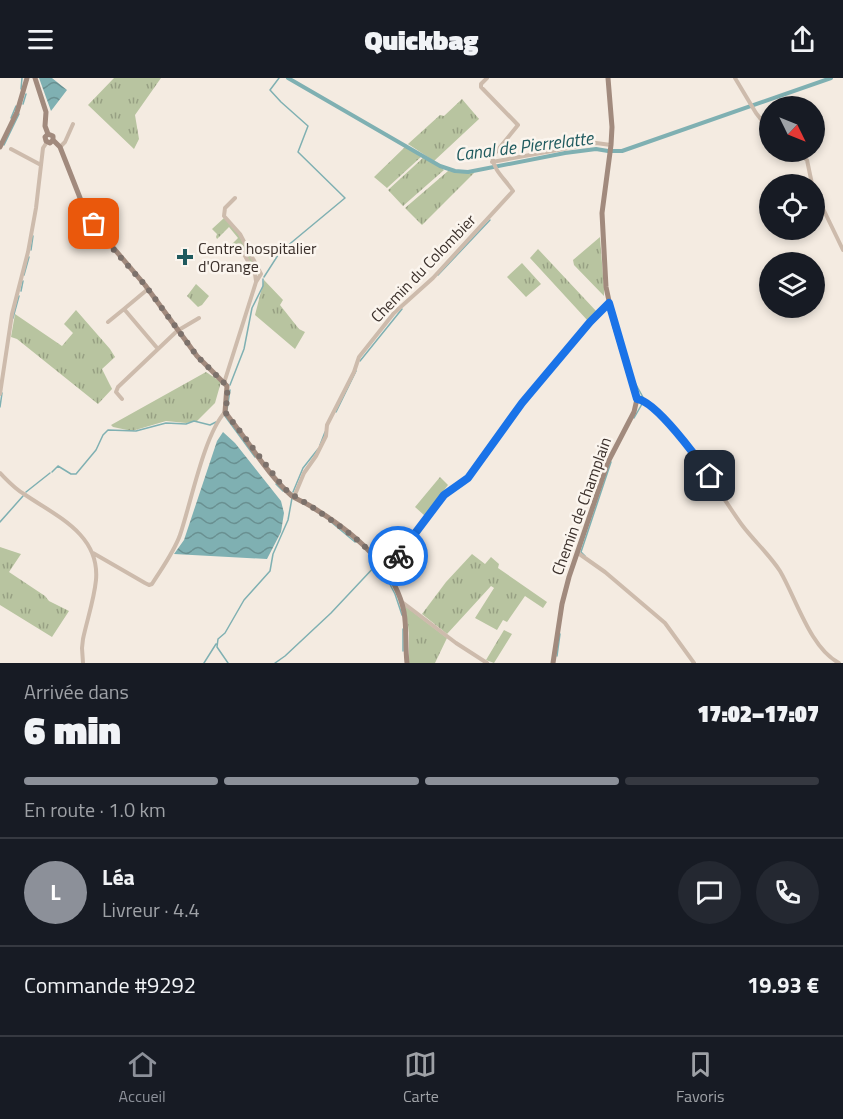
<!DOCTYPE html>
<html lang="fr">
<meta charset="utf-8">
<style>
:root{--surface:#171b24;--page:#242831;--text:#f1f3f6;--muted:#9ea1a6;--line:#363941;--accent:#8c9099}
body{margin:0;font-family:"Titillium Web",sans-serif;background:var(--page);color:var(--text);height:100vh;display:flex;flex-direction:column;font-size:22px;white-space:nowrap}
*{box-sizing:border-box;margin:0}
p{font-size:20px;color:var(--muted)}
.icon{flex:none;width:33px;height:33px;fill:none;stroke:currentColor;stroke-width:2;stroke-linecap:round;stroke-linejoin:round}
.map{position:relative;height:585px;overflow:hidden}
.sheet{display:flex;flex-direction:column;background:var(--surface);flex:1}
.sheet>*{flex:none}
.needle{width:39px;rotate:133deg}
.controls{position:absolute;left:759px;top:18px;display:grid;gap:12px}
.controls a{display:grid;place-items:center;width:66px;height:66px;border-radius:50%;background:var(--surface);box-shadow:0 3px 9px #0003;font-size:30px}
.pin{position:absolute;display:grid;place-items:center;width:51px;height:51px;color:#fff;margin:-26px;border-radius:12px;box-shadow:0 3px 9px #0006}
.courier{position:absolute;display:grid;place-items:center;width:60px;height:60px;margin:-30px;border:4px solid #1a73e8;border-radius:50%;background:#fff;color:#222;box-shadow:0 2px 8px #0007}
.summary em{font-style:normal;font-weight:800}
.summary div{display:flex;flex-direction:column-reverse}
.summary{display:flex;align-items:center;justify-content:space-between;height:102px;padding:0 24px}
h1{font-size:39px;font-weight:800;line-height:45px}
.bar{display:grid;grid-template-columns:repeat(4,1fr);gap:9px 6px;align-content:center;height:72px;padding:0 24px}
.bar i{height:8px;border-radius:4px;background:var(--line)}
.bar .selected{background:var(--accent)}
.bar p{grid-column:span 4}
.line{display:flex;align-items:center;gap:15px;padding:0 24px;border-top:2px solid var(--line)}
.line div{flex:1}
.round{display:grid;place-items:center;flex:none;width:63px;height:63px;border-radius:32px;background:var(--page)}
header{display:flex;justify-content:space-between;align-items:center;height:78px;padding:0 24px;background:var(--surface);font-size:27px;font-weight:800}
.menu{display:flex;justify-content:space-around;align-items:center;height:84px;border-top:2px solid var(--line);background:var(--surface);font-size:16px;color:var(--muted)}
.menu a{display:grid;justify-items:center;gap:3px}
.menu .selected{color:var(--accent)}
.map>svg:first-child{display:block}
</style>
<header><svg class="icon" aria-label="menu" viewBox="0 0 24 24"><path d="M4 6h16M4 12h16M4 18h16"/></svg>Quickbag<svg class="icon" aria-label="share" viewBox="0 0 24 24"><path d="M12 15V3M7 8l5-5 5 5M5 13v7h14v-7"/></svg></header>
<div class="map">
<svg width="843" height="585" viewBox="0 0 843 585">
<defs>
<pattern id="grass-tufts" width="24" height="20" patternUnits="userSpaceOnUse" patternTransform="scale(1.5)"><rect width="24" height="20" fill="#b8c4a0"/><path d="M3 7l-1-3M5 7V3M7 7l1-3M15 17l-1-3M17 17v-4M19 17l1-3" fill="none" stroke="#97a083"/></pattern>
<pattern id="water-waves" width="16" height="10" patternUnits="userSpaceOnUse" patternTransform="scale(1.5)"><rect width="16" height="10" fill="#7fb0b2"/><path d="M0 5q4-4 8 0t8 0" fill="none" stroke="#699091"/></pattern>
</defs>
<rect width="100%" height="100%" fill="#f4ebe1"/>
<path fill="url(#grass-tufts)" d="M114 0H161L135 37 139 61 134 71 88 27Z
M462 21 479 41 434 83 408 66 440 37 444 38Z
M405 69 422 78 387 110 374 99Z
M425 78 444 92 403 128 388 112Z
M448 93 474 95 422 147 405 130Z
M224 140 235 150 260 196 258 197 243 172 230 176 227 171 238 160 229 149 217 161 216 159 217 156 212 151Z
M600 159 604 211V218L574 187 573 182Z
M538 171 597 234 588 243 530 180Z
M522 185 541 206 526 219 507 199Z
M264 202 283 222 280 227 299 251 305 254 295 271 255 237Z
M196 206 209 218 202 227 198 229 187 218Z
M76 232 110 271 115 279 102 291 112 311 98 326 17 261 11 259 15 236 62 268 73 255 64 246Z
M206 294 221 304 215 325 197 343 186 345 166 343 132 353 113 349 111 347Z
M440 399 448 407 425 438 415 429Z
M0 469 21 476 9 494 45 518 49 523 69 533 52 559 0 527Z
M472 476 485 486 491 479 499 486 498 490 547 524 543 530 525 518 507 544 503 542 497 552 475 540 494 510 491 508 447 556 422 536 446 504Z
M405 528 447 560 435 585H409V555Z
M504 552 512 556 494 585 486 582Z"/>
<path fill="url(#water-waves)" d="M39 0H52L67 12 51 33Z
M223 354 235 365 281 423 284 435 281 454 267 481 174 476 184 462 217 363Z"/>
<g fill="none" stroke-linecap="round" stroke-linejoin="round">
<path stroke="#7fb0b2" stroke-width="1.5" d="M21 11 22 0
M23 26 26 16
M11 40 16 28
M4 67 19 36
M31 172 33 158
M24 197 29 179
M438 197 490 142
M264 199 280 174 345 120 298 74 308 48 281 24 270 12 279 0
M21 213 23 203
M13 240 19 218
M360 283 402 231
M634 303 644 321
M230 307 244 271 252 230 263 208V201
M0 329 2 315
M227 332 230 312
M336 334 356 293
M225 338 255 379
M634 340 642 326
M320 367 325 354
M52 394 58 388 71 396H76L96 372 103 357 108 352 136 353 166 345 186 346 194 343 210 347 216 344
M276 406 283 413
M26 414 50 395
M293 414 303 390 318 371
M0 444 23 418
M331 444 355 464
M585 478 581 474 611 384
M384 495 395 516 402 537
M403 551V573
M557 578 560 556
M204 585 216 566
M228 585 217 569 218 561 225 555 244 522 270 493 273 476 288 442 292 420
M275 585 285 578 331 535 377 486"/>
<path stroke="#7fb0b2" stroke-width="4" d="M288 0 440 88 455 93 468 94 565 75 596 71 608 73
M612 73H622L831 0"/>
<path stroke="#cdbbac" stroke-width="4" d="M735 0 756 35 770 53
M60 69 65 64 73 46
M11 71 41 87
M796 74 807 82 812 106
M492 84 596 65 611 67
M814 112 843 172
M239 167 255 196 256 203
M148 211 124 231 158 271
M108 244 124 231
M224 305 256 204 261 196 240 156 224 138 225 130 235 120
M0 316 12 236 28 174 36 130 43 70 47 64
M122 321 116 314 118 309 177 253 199 240
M637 321C665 324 724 423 742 447 754 463 769 476 780 493 796 520 810 570 839 585
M0 395C7 402 15 411 24 416 56 438 100 456 96 502 94 522 87 542 83 561L82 570 83 585
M294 419 304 395 316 378 326 358 327 347 354 294 359 279 394 235 433 200 513 113C505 101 494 93 492 79L518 47 481 9V6L487 0
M93 475 145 505 149 507 152 506C162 490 174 474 180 457 191 425 204 357 225 334
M578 475 605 494 665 545 694 585
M385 494 438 424 450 412 468 400 522 325 609 225
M402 524 456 565 487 585"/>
<path stroke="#a18a7d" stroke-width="5" d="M35 0 46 34 45 48 48 56 53 58V62L60 69 84 130 99 153 145 207 197 278 227 308 225 334 231 342C251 367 268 397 292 418 298 422 306 425 312 429 350 452 395 488 404 534 407 551 405 568 407 585
M48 56 45 59 46 63 50 65 53 62
M0 69 17 34 27 0
M553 585 562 526 569 499 608 384 634 334 637 321 614 246 606 209 602 135 611 67 612 49 608 0"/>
</g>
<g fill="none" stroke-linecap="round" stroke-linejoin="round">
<path stroke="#7c716b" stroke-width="6" stroke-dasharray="0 10.8" d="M94 146 114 172 145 207 197 278 224 305 228 317 225 334 284 410C294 419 304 423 315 431 340 448 369 467 386 494L398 478"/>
<path stroke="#1a73e8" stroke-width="8" d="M398 478 444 417 468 400 522 325 590 244 609 225 637 321C656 323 698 381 710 398"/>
</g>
<path fill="#1f5a5e" stroke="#fbf5ee" stroke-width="2" d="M182 170h6v6h6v6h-6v6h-6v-6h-6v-6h6z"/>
<g text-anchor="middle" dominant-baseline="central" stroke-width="5" stroke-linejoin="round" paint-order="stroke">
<g font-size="16" fill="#3b302b" stroke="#fbf5ee" text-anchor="start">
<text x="198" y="170">Centre hospitalier<tspan x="198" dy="18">d'Orange</tspan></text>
</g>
<g font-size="16" fill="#3b302b" stroke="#fbf5ee">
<text transform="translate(423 190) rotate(-46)">Chemin du Colombier</text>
<text transform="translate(581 428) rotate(-70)">Chemin de Champlain</text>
</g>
<g font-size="18" font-style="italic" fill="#1f5a5e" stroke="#fbf5ee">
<text transform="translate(524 68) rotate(-7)">Canal de Pierrelatte</text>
</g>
</g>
</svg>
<div class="controls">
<a><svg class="needle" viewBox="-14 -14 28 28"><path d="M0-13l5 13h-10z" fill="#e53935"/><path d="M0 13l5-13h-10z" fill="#9ea1a6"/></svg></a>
<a><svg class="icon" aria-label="locate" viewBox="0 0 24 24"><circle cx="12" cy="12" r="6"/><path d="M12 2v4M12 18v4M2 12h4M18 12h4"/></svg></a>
<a><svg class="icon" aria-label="layers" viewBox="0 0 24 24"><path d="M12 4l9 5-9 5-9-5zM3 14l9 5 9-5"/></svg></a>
</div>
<div class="pin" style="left:94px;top:146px;background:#ea580c"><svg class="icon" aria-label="bag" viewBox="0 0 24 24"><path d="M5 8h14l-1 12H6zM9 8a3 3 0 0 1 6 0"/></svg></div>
<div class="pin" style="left:710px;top:398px;background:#1f2937"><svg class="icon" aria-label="home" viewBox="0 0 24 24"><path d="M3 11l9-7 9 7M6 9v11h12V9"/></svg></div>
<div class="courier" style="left:398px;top:478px"><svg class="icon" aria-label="bike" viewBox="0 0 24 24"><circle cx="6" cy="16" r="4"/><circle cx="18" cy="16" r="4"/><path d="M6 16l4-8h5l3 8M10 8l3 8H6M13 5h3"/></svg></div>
</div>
<section class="sheet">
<div class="summary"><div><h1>6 min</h1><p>Arrivée dans</p></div><em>17:02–17:07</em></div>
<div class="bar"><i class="selected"></i><i class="selected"></i><i class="selected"></i><i></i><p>En route · 1.0 km</p></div>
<div class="line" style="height:108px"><b class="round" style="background:var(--accent);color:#fff">L</b><div><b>Léa</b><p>Livreur · 4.4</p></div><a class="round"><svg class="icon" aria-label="chat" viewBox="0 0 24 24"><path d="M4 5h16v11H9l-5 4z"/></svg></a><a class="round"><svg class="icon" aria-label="phone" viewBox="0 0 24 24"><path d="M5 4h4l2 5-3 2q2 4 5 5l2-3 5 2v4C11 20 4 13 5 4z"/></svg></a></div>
<div class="line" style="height:78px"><div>Commande #9292</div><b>19.93 €</b></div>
</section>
<nav class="menu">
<a class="selected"><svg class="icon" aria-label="home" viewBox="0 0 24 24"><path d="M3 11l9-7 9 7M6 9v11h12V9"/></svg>Accueil</a>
<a><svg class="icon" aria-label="map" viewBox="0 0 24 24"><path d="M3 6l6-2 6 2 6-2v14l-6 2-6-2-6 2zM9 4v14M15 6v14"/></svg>Carte</a>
<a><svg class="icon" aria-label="saved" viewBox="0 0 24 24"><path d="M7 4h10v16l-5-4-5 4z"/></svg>Favoris</a>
</nav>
